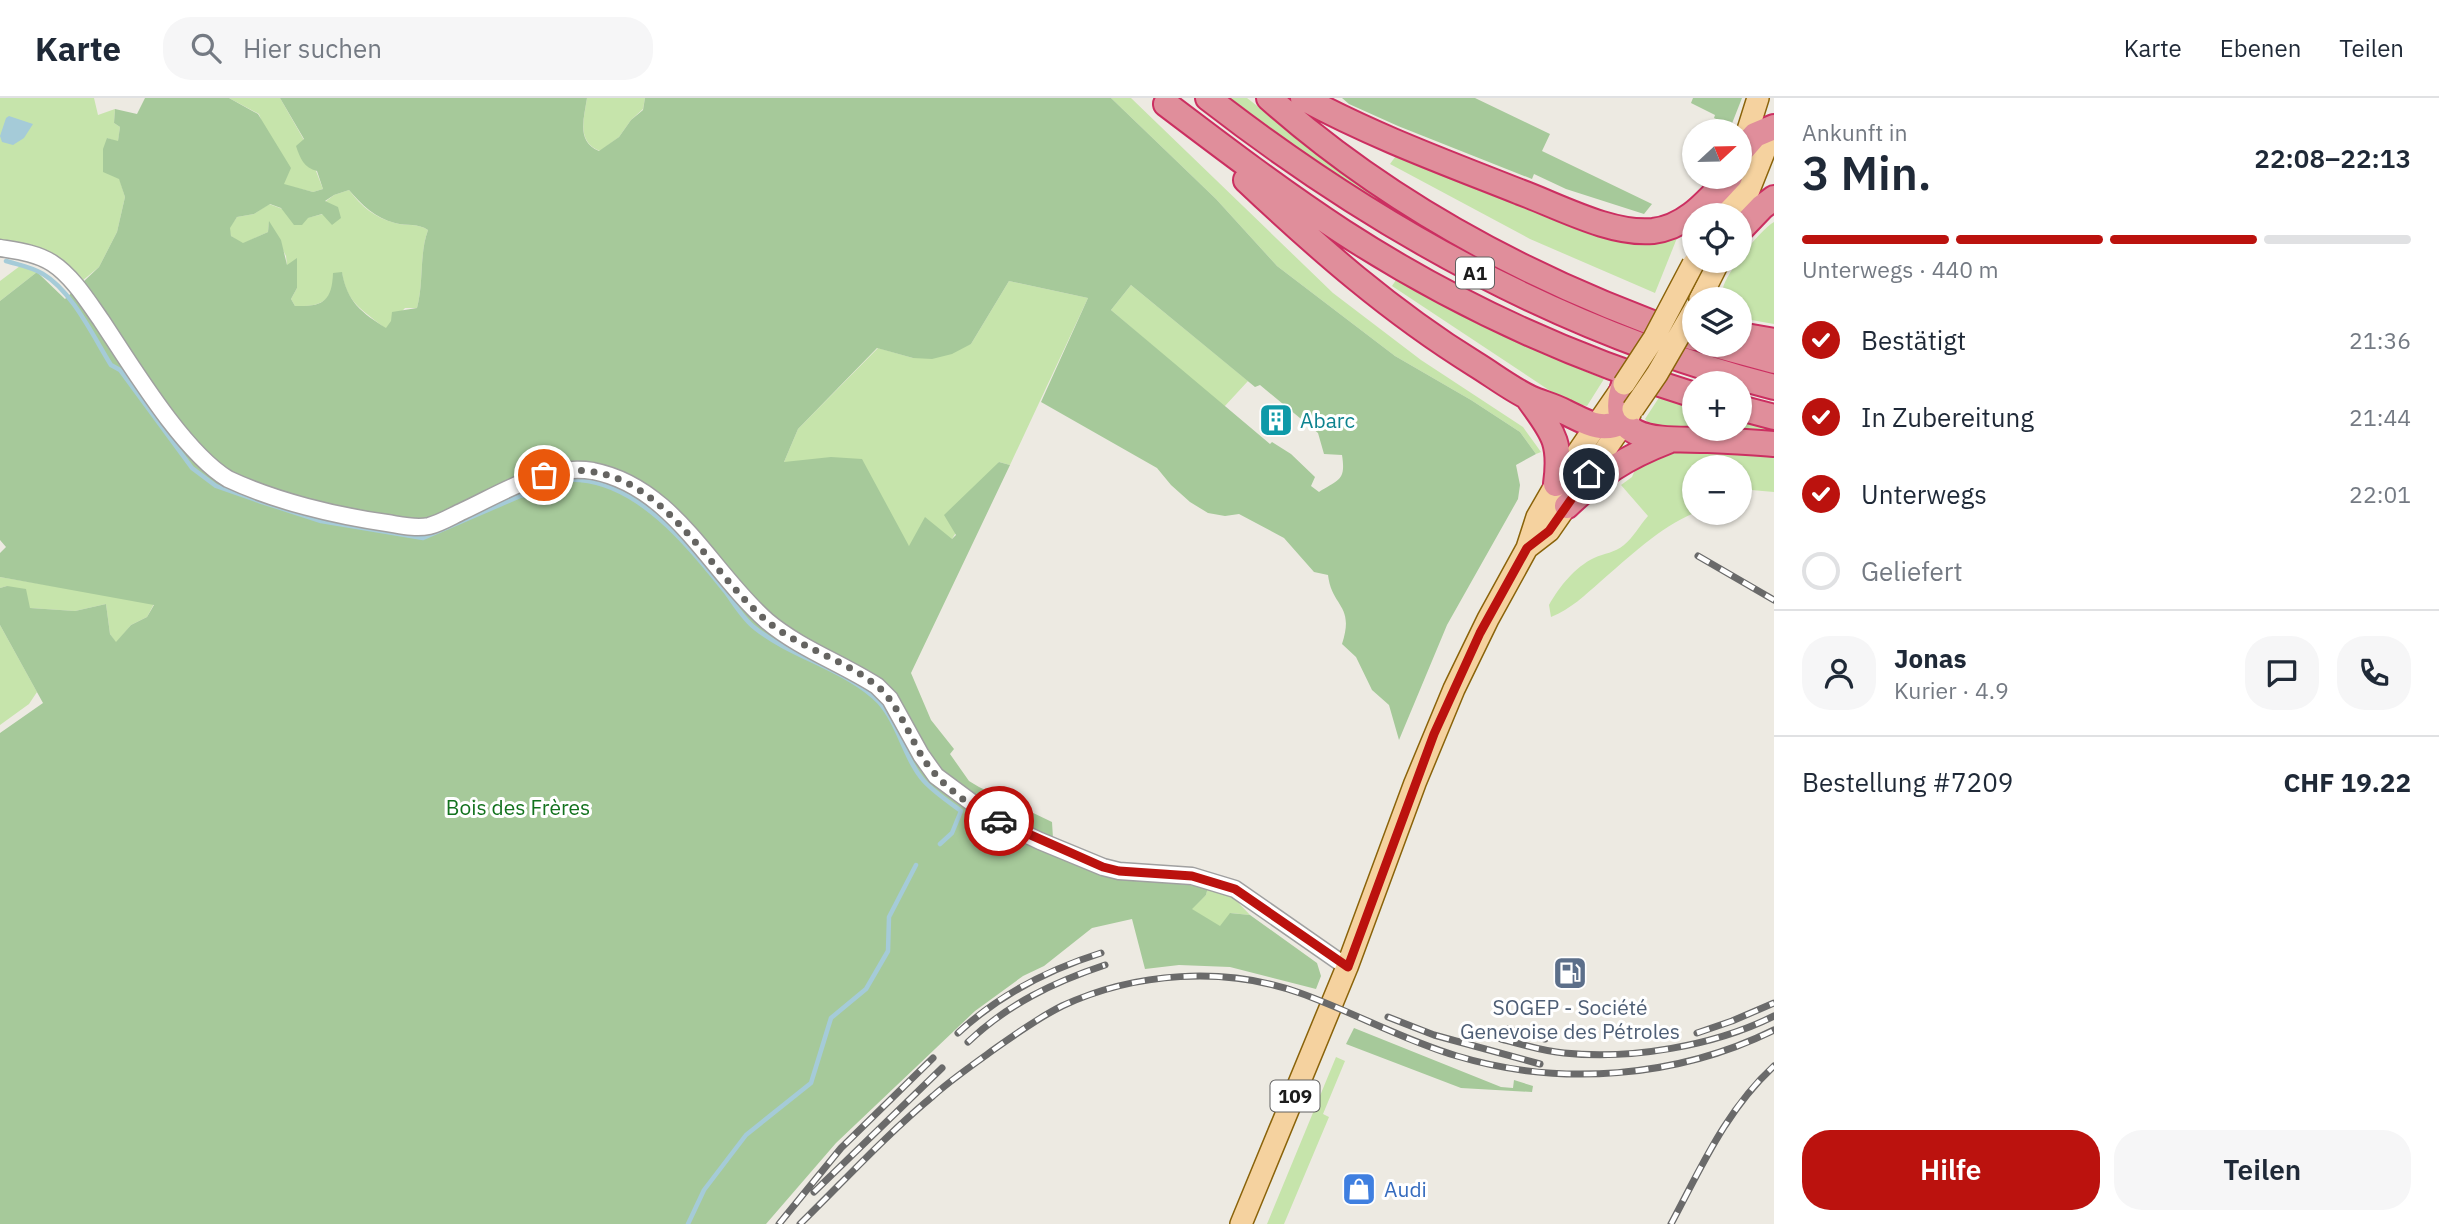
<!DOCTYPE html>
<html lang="de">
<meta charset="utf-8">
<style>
:root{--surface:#fff;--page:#f6f6f7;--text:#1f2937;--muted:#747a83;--line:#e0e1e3;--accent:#bb120e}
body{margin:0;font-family:"IBM Plex Sans",sans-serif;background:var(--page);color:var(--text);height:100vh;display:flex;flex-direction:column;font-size:26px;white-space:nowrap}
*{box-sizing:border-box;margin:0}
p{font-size:23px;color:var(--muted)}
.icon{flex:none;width:38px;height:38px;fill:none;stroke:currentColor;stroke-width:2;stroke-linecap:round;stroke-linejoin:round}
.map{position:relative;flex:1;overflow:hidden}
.drawer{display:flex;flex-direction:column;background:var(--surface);width:665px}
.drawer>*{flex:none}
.needle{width:46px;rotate:68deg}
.buttons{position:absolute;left:1682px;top:21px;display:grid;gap:14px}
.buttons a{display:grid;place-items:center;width:70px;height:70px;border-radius:50%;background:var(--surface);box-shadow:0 2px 5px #0004;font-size:35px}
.pin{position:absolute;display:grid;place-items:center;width:60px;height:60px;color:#fff;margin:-30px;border:4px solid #fff;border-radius:50%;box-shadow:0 2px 7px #0007}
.courier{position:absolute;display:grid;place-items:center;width:70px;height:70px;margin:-35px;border:5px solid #bb120e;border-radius:50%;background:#fff;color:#222;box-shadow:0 2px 9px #0007}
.headline em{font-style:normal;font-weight:600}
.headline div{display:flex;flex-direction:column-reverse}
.headline{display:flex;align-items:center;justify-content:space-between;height:119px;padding:0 28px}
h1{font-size:46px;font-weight:600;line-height:52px}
.bar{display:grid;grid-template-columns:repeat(4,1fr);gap:10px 7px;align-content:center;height:84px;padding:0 28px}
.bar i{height:9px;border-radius:5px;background:var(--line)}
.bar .active{background:var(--accent)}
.bar p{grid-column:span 4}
.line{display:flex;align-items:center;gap:18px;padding:0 28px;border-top:2px solid var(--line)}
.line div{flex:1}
.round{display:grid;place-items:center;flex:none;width:74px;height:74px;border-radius:28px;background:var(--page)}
ol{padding:0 28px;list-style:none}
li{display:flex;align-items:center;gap:21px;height:77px}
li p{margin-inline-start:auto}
li .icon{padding:7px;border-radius:50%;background:var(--accent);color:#fff;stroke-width:4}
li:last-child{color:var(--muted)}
li i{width:38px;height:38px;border:4px solid var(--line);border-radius:50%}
.action{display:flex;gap:14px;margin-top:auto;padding:14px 28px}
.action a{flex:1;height:80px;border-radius:28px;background:var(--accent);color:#fff;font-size:28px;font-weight:600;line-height:80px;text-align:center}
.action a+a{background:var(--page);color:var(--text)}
header{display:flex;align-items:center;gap:42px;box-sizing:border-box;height:98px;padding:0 35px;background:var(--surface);border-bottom:2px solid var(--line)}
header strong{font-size:33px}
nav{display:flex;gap:38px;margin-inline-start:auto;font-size:24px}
.search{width:490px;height:63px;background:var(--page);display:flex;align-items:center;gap:18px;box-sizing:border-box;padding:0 24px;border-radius:28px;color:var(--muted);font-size:26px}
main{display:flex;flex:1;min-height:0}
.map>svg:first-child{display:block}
</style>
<header>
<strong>Karte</strong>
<div class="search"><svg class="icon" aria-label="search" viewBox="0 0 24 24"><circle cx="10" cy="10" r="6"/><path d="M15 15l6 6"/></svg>Hier suchen</div>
<nav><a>Karte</a><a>Ebenen</a><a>Teilen</a></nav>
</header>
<main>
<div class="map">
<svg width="1774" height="1126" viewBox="0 0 1774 1126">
<rect width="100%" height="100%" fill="#edeae2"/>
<path fill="#c6e4ab" d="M0 0H94L98 17 115 11 114 25 120 29 118 44 107 40 125 99 117 134 99 169 82 183 48 154 0 143Z
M229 0H280L304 42 323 91 313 94 284 87 259 16Z
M587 0H645L643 11 631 22 619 39 600 53C576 44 584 20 587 0Z
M1111 0H1131L1333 195 1421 262 1523 329 1541 354 1536 356 1520 334 1471 302 1395 258 1277 168 1216 101Z
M1226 0H1247L1367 93 1420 126 1417 129 1363 96Z
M1398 55 1604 136 1679 135 1655 195 1530 141 1390 66Z
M349 92C361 108 375 120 395 125 406 128 418 125 428 132 419 157 424 184 417 210H405L386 231C363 212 347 206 342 175 327 201 328 209 295 208L291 201 297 190V161L287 168 286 158 269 125 268 134 242 146 231 138 229 130 237 119 254 116 269 106 307 120 323 116 325 104 334 97Z
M1774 124V226L1740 220V201H1722C1723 198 1722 194 1723 190 1726 175 1760 132 1774 124Z
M20 168 37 174 0 203V183Z
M1396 182C1463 221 1532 252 1604 281L1587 308 1567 304 1392 188Z
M1009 183 1088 200 1010 367 999 364 952 441 909 448 784 364 798 331 878 250 913 260 971 246Z
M1131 187 1248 283 1224 309 1111 212Z
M1660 298 1694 311V331H1740V323L1774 331V339L1652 329 1645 321Z
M1667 352 1774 354V394L1740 391V369H1694V415C1659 430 1629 459 1600 484 1585 497 1571 511 1551 519L1549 507C1559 489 1575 469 1594 460 1605 455 1614 455 1624 447 1633 440 1640 427 1648 418L1621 387 1632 379 1637 367Z
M0 479 136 502 154 506 147 519 131 527 116 545 110 536 106 506 75 513 30 510 7 488 0 490Z
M0 527 37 594 29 606 0 627Z
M1208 789 1232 798 1250 817 1231 815 1220 829 1191 811 1206 797Z
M1336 959 1345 963 1323 1016 1329 1019 1284 1126H1267Z"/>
<path fill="#a6c99a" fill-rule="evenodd" d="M145 0H229L258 16 291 70 284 86 313 94 323 91 317 73C304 70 300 60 296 48L304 41 280 0H587C584 20 576 44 599 53L619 39 631 22 643 12 645 0H1111L1216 101 1277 168 1395 258 1471 302 1520 334 1536 356 1516 367 1520 387 1518 401 1447 527 1399 642 1389 607 1372 592 1356 559 1342 546C1355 506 1332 510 1328 477L1314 474 1284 440 1239 416 1225 418 1208 415 1190 404 1171 387 1157 370 1041 304 1088 200 1009 183 971 246 952 256 932 261 913 260 877 250 798 331 784 364 831 359 862 361 909 448 925 419 952 441 956 437 944 417 999 364 1010 367 911 575 931 622 954 651 950 656 969 683 979 689 1052 724 1054 757 1124 780 1208 789 1206 797 1192 811 1220 828 1230 815 1250 817 1317 865 1321 878 1316 891 1230 869 1179 867 1145 871 1132 821 1092 830 1044 868 1023 878 975 913 836 1045 766 1126H0V635L43 605 0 527V490L7 488 26 491 30 510 75 513 106 506 110 536 116 544 131 527 147 519 154 507 0 479V455L6 449 0 442V203L37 174 65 201 99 169 117 134 125 99 119 81 103 74V51L107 40 118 43 120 29 114 25 115 11 137 16ZM349 92C362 107 375 120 395 125 407 128 418 125 428 132 419 157 424 184 417 210L392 214 391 223 386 230C362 215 347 204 342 174L333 175C332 204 322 209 295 208L291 201 297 190V160L287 167 281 142 269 123 268 134 243 145 231 138 230 130 237 119 254 116 270 106 281 110 294 127H302L308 120 322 116 332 127 341 120 338 109 325 103 334 97ZM1131 187 1255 289 1260 287 1318 335 1324 356 1342 357C1346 383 1339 381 1319 394L1311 388 1315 379 1291 356 1272 344 1270 346 1111 212Z
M1342 0H1475L1550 36 1542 53 1652 106 1644 116 1566 91 1534 76 1532 81 1398 28 1349 6Z
M1693 0H1742L1731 28 1714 20 1715 17 1691 5Z
M1354 930 1501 989 1513 990 1514 982 1533 988 1532 994 1461 990 1346 946Z"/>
<path fill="#a5cbd8" d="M9 18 33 26 24 40 13 47 2 44 0 38 6 20Z"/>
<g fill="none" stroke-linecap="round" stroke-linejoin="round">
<path stroke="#a5cbd8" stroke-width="4.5" d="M6 163C19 167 32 169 43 176 72 193 93 238 111 267L120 272 192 370 216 388 259 403 321 423 423 440 520 398C529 397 532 393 539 390 550 384 568 381 580 382 641 387 690 450 725 493 734 505 743 521 755 530 791 559 848 572 879 604 899 626 905 662 924 683 934 694 949 704 961 713L952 735 940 746
M688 1126 704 1092 746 1037 811 985 831 920 866 891 888 853 889 819 916 767"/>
<g stroke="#a0a0a0" stroke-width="19">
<path id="minor" d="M0 150C18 153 36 155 52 165 72 178 87 202 101 222 131 267 183 354 228 381 275 403 336 418 387 425 400 427 415 431 429 428 441 425 452 418 463 413 502 395 547 365 593 373 674 389 710 473 767 523 799 550 841 565 877 588L890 601 921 657 936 678 994 721 1040 743 1103 769 1119 773 1192 778 1235 791 1347 869"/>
</g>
<g stroke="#8a630a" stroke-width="24">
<path id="major" d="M1742 51 1758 0
M1717 117 1733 79
M1739 117 1774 29
M1700 201 1719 163
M1527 450 1549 433 1630 316
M1241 1126 1347 869 1415 685 1454 591 1488 521 1527 450 1537 419 1556 386 1624 287"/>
</g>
<g stroke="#cb2f61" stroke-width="28">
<path id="highway" d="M1208 0C1378 132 1564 235 1774 289
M1269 0C1393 110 1538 186 1694 240
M1303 0C1373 38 1447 65 1520 94 1558 108 1611 137 1653 133 1687 129 1708 102 1730 79
M1166 6C1224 50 1282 94 1343 134 1451 204 1570 259 1694 297
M1742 52 1755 37 1774 29
M1246 82C1318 150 1391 214 1475 266 1493 277 1511 291 1530 300 1541 305 1554 308 1565 314 1586 324 1601 335 1624 323
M1740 132 1762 109 1774 100
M1740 237 1774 243
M1715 247 1774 263
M1624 286C1604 350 1668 340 1708 342 1730 343 1752 344 1774 346
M1528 300C1552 334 1562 342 1556 386
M1740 310 1774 319
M1567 408C1601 376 1624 360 1668 343"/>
</g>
<use href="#minor" stroke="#fff" stroke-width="16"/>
<use href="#major" stroke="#f5d29f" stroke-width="21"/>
<use href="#highway" stroke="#e08e9b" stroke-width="24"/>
<g stroke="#6a6a6a" stroke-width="7">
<path id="rail" d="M1698 458 1774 502
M1388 919 1434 937 1540 966
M1508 931 1545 941
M958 935C1000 896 1047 872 1101 855
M1697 935 1732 923 1774 905
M1501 941C1521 946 1543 953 1564 955 1630 962 1714 948 1774 918
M968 944C1008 906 1054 884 1105 867
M814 1094 942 970
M779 1126 841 1050 933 960
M800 1126C844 1083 886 1037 933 998 951 982 970 969 989 955 1013 938 1036 921 1062 908 1135 874 1225 868 1300 895 1353 914 1403 942 1457 958 1560 989 1677 980 1774 932
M1671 1126C1701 1070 1726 1012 1774 968"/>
</g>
<use href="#rail" stroke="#fff" stroke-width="4.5" stroke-dasharray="13" stroke-linecap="butt"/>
<g stroke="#8a630a" stroke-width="24" stroke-linecap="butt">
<path id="major-bridge" d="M1624 286 1654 240 1693 166
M1633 311 1657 276 1694 212"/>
</g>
<use href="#major-bridge" stroke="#f5d29f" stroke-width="21"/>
</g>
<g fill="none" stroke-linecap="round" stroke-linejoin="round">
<path stroke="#656461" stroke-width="7" stroke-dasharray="0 12.6" d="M544 377C653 348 700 467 768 524 803 552 850 563 883 593 899 611 908 634 920 655 937 685 969 708 999 723"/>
<path stroke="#bb120e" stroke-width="9" d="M999 723 1103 769 1119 773 1192 778 1235 791 1348 869 1434 636 1480 535 1527 450 1549 433 1589 376"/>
</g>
<defs>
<g id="building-square" transform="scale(1.75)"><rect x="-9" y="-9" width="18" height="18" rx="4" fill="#0f9aa8" stroke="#fff"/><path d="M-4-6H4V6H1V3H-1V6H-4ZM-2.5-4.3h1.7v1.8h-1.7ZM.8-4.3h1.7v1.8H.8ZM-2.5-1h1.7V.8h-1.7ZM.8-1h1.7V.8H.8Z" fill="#fff"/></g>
<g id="fuel-square" transform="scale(1.75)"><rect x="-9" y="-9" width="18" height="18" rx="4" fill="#5c6f8a" stroke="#fff"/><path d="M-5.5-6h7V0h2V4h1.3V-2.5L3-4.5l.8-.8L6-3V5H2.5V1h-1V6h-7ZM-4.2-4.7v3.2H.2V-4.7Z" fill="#fff"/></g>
<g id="shop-square" transform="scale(1.75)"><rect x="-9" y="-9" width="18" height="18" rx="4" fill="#3f7fe0" stroke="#fff"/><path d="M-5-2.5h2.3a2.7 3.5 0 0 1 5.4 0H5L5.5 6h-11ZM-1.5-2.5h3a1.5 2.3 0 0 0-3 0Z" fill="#fff"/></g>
</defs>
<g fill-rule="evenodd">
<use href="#building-square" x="1276" y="322"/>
<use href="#fuel-square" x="1570" y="875"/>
<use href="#shop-square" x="1359" y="1091"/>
</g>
<g text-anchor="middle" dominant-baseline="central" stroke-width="6" stroke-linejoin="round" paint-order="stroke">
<g fill="#fff" stroke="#606060" stroke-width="2">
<rect x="1456" y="159.5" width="38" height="31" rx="5"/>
<rect x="1270.5" y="982.5" width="49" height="31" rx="5"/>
</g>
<g font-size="19" font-weight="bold" fill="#1c1c1c">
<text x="1475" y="175">A1</text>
<text x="1295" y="998">109</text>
</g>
<g font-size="21" fill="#0d838f" stroke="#fff" text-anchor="start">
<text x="1300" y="322">Abarc</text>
</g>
<g font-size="21" fill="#12721d" stroke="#fff">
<text x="518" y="709">Bois des Frères</text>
</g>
<g font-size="21" fill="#4e5e75" stroke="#fff">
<text x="1570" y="909">SOGEP - Société<tspan x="1570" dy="24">Genevoise des Pétroles</tspan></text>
</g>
<g font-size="21" fill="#366cbe" stroke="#fff" text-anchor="start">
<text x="1384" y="1091">Audi</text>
</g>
</g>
</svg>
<div class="buttons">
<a><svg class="needle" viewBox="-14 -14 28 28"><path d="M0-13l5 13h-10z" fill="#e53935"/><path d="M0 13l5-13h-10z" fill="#747a83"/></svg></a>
<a><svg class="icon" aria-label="locate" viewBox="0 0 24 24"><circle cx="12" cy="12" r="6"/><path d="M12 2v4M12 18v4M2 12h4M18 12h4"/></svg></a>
<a><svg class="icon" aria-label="layers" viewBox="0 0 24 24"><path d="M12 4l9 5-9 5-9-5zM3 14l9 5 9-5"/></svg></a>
<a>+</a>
<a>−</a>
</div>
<div class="pin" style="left:544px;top:377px;background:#ea580c"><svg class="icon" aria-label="bag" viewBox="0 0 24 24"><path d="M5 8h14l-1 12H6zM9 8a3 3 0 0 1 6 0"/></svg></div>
<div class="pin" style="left:1589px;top:376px;background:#1f2937"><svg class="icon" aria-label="home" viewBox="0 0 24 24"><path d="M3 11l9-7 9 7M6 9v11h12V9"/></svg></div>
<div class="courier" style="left:999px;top:723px"><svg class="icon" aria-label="car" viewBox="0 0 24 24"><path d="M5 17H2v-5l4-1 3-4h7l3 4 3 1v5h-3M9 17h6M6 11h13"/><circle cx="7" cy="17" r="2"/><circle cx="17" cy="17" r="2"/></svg></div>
</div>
<section class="drawer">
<div class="headline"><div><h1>3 Min.</h1><p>Ankunft in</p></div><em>22:08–22:13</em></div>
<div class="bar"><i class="active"></i><i class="active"></i><i class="active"></i><i></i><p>Unterwegs · 440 m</p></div>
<ol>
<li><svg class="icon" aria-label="check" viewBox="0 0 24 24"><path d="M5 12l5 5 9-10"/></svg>Bestätigt<p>21:36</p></li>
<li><svg class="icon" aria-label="check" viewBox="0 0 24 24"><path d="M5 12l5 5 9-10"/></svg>In Zubereitung<p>21:44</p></li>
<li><svg class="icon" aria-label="check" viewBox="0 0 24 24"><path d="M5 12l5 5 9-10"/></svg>Unterwegs<p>22:01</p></li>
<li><i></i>Geliefert</li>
</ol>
<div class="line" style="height:126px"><a class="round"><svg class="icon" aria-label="person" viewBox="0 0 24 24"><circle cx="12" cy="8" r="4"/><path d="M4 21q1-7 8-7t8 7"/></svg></a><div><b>Jonas</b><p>Kurier · 4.9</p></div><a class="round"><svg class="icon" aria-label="chat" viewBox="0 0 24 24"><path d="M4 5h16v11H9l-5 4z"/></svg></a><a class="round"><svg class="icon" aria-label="phone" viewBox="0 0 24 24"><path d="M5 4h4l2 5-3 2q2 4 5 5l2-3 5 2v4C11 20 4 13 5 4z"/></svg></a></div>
<div class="line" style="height:91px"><div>Bestellung #7209</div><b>CHF 19.22</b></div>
<div class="action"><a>Hilfe</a><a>Teilen</a></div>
</section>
</main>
